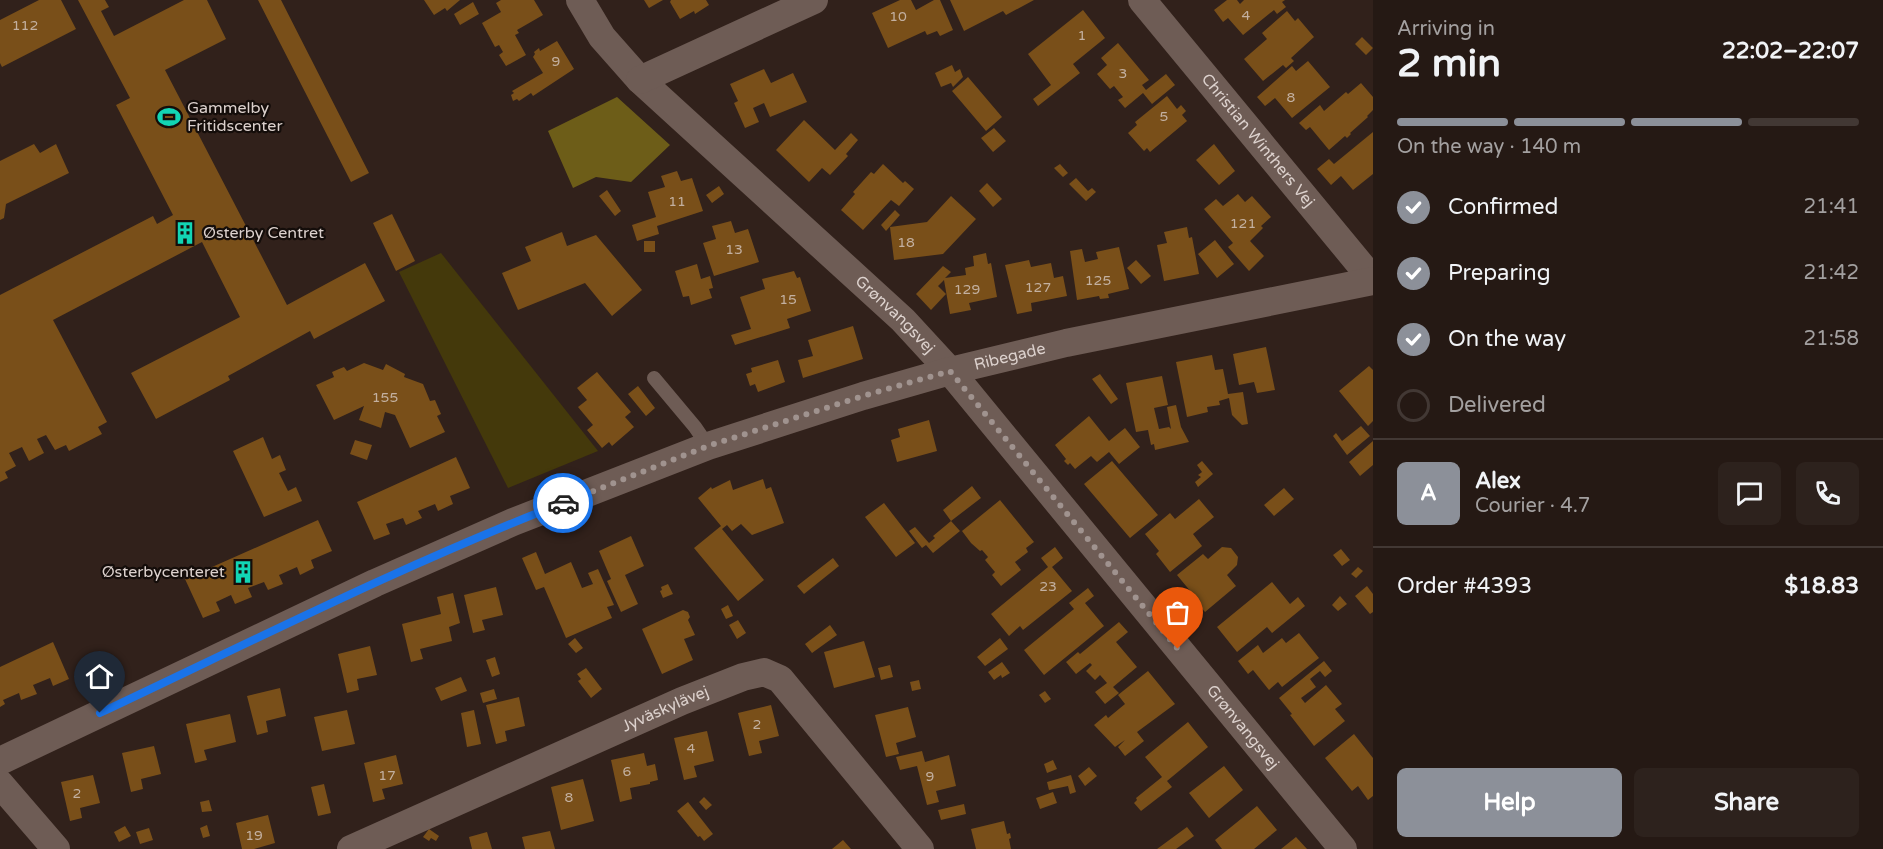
<!DOCTYPE html>
<meta charset="utf-8">
<style>
:root{--surface:#251914;--page:#2d221d;--text:#f1f3f6;--muted:#a3a0a0;--line:#423834;--accent:#8c9099}
body{margin:0;font-family:"Varela Round",sans-serif;background:var(--page);color:var(--text);height:100vh;display:flex;flex-direction:column;font-size:22px;white-space:nowrap}
*{box-sizing:border-box;margin:0}
p{font-size:20px;color:var(--muted)}
.icon{flex:none;width:33px;height:33px;fill:none;stroke:currentColor;stroke-width:2;stroke-linecap:round;stroke-linejoin:round}
.map{position:relative;flex:1;overflow:hidden}
.details{display:flex;flex-direction:column;background:var(--surface);width:510px}
.details>*{flex:none}
.pin{position:absolute;display:grid;place-items:center;width:51px;height:51px;color:#fff;margin:-62px -26px;border-radius:50% 50% 50% 0;rotate:-45deg;box-shadow:0 0 6px #0007}
.pin .icon{rotate:45deg}
.courier{position:absolute;display:grid;place-items:center;width:60px;height:60px;margin:-30px;border:4px solid #1a73e8;border-radius:50%;background:#fff;color:#222;box-shadow:0 2px 8px #0007}
.headline em{font-style:normal;font-weight:800}
.headline div{display:flex;flex-direction:column-reverse}
.headline{display:flex;align-items:center;justify-content:space-between;height:102px;padding:0 24px}
h1{font-size:39px;font-weight:800;line-height:45px}
.bar{display:grid;grid-template-columns:repeat(4,1fr);gap:9px 6px;align-content:center;height:72px;padding:0 24px}
.bar i{height:8px;border-radius:4px;background:var(--line)}
.bar .on{background:var(--accent)}
.bar p{grid-column:span 4}
.line{display:flex;align-items:center;gap:15px;padding:0 24px;border-top:2px solid var(--line)}
.line div{flex:1}
.round{display:grid;place-items:center;flex:none;width:63px;height:63px;border-radius:9px;background:var(--page)}
ol{padding:0 24px;list-style:none}
li{display:flex;align-items:center;gap:18px;height:66px}
li p{margin-inline-start:auto}
li .icon{padding:6px;border-radius:50%;background:var(--accent);color:#fff;stroke-width:4}
li:last-child{color:var(--muted)}
li i{width:33px;height:33px;border:3px solid var(--line);border-radius:50%}
.cta{display:flex;gap:12px;margin-top:auto;padding:12px 24px}
.cta a{flex:1;height:69px;border-radius:9px;background:var(--accent);color:#fff;font-size:24px;font-weight:800;line-height:69px;text-align:center}
.cta a+a{background:var(--page);color:var(--text)}
main{display:flex;flex:1;min-height:0}
.map>svg:first-child{display:block}
</style>
<main>
<div class="map">
<svg width="1373" height="849" viewBox="0 0 1373 849">
<rect width="100%" height="100%" fill="#31211b"/>
<path fill="#44390b" d="M441 253 598 451 508 488 399 272Z"/>
<path fill="#6d5d18" d="M617 97 670 145 631 182 596 177 573 188 548 131Z"/>
<path fill="#794f19" d="M39 0H61L76 29 2 67 0 63V20Z
M78 0H105L109 7 101 11 114 36 184 0H207L226 39 165 70 287 305 365 263 385 301 314 339 310 331 228 376 230 380 156 419 131 373 240 317 202 242 53 320 107 422 98 427 102 434 69 451 66 445 55 450 46 435 37 439 44 453 29 461 22 447 9 453 16 466 5 472 8 478 0 482V295L153 216 157 224 173 215 116 105 130 98Z
M258 0H281L369 173 351 182Z
M424 0H460L447 11 445 8 434 15Z
M501 0H534L543 15 517 30 519 33 515 35 526 55 506 66 499 55 503 52 499 45 495 47 482 23 501 12 496 3Z
M644 0H663L649 8Z
M671 0H706L709 5 695 14 694 11 680 19 670 2Z
M900 0H911L916 10 934 0H940L953 30 940 36 937 31 927 35 925 31 888 48 872 13Z
M950 0H1034L1006 15 1003 11 964 31Z
M1227 0H1237L1240 4 1244 0H1285L1282 2 1286 7 1277 14 1274 10 1243 35 1228 18 1223 22 1214 10Z
M473 2 479 14 460 25 454 14Z
M1083 10 1105 38 1073 64 1080 73 1038 106 1033 99 1051 85 1028 54Z
M1287 11 1295 21 1298 18 1314 37 1291 58 1294 61 1286 68 1283 65 1263 81 1244 59 1267 39 1262 33Z
M1362 37 1373 48 1366 55 1355 44Z
M557 41 574 69 533 96 531 93 519 101 517 99 513 101 511 95 514 93 512 91 543 73 533 57 535 54 534 52 539 48 540 51Z
M1118 43 1149 80 1142 85 1146 90 1166 74 1175 85 1152 104 1143 93 1125 108 1118 100 1123 97 1114 86 1110 89 1097 74 1107 65 1101 58Z
M1308 61 1330 87 1292 118 1275 98 1265 106 1257 97 1292 66 1296 71Z
M952 65 955 72 960 69 963 77 953 87 951 83 941 87 935 73Z
M764 69 771 83 793 73 807 102 770 117 764 103 753 108 759 122 745 128 734 103 738 101 730 84Z
M968 77 1002 117 986 131 952 91Z
M1361 83 1373 97V110L1367 116 1368 117 1350 133 1351 134 1347 138 1345 136 1329 150 1310 127 1306 130 1299 123 1320 105 1324 111 1346 92 1348 94Z
M1167 96 1177 109 1181 105 1186 111 1182 115 1187 121 1150 152 1147 148 1144 151 1128 133 1137 125 1135 122Z
M804 120 835 150 851 133 858 140 846 154 848 156 830 175 822 168 809 182 776 150Z
M994 128 1006 141 993 152 981 138Z
M1373 132V174L1353 190 1341 176 1331 185 1317 169 1329 159 1334 164Z
M34 144 40 153 56 144 69 173 6 204 4 218 0 220V161Z
M1214 144 1235 171 1219 185 1196 160Z
M883 164 903 183 905 181 914 189 899 206 891 200 863 230 841 210 855 194 853 192 871 172 874 174Z
M1060 164 1068 173 1063 177 1054 168Z
M677 171 681 181 692 178 703 211 657 226 659 234 637 241 632 225 656 217 648 192 665 187 661 176Z
M1076 178 1088 191 1092 188 1096 192 1086 201 1069 184Z
M987 183 1002 199 993 207 979 191Z
M719 186 724 194 712 203 706 195Z
M607 190 621 211 615 216 599 196Z
M1238 194 1245 202 1252 196 1271 217 1261 226 1263 228 1250 241 1264 256 1249 271 1228 247 1233 243 1204 209 1216 199 1223 206Z
M951 196 976 219 943 254 894 260 890 227 927 222Z
M895 210 900 215 886 231 881 225Z
M392 214 415 261 396 271 373 223Z
M731 221 735 233 748 229 759 262 714 276 703 243 716 239 712 226Z
M1187 227 1189 238 1192 237 1199 274 1164 281 1157 245 1167 243 1164 232Z
M562 232 567 246 596 235 642 290 612 316 585 283 518 310 502 273 531 261 525 247Z
M1215 240 1234 264 1217 278 1198 254Z
M644 241H655V252H644Z
M1119 247 1129 289 1108 294 1109 298 1100 299 1099 296 1077 300 1070 251 1082 249 1085 262 1098 259 1096 252Z
M986 253 988 264 991 263 997 297 969 303 971 310 950 314 944 280 938 286 946 294 931 310 916 294 943 266 951 272 945 278 966 275 965 268 974 266 973 256Z
M1029 260 1031 267 1051 263 1054 278 1063 276 1067 296 1031 303 1032 311 1017 314 1005 265Z
M1136 260 1151 276 1141 284 1127 268Z
M697 264 701 279 710 276 713 288 709 289 712 298 691 305 689 296 683 297 675 271Z
M794 271 797 278 800 277 811 311 787 319 790 328 735 345 731 335 751 329 740 297 765 289 762 279Z
M853 326 863 359 803 378 798 360 813 356 808 340Z
M1266 347 1275 390 1257 393 1254 382 1239 385 1233 354Z
M1212 355 1215 370 1223 369 1228 394 1243 392 1248 424 1242 425 1232 415 1229 398 1219 401 1220 405 1207 407 1208 412 1187 417 1176 362Z
M778 360 785 382 758 392 755 384 750 386 746 374 752 372 751 368Z
M364 363 383 370 386 364 405 374 404 377 423 384 430 401 435 400 441 414 437 416 445 432 410 448 395 415 385 412 381 428 359 420 364 406 334 420 316 385 334 377 332 372 339 369 344 367 347 371Z
M1369 366 1373 370V421L1368 426 1339 391Z
M597 372 631 412 625 417 634 427 612 446 609 442 602 448 587 430 593 425 578 407 587 400 577 388Z
M1100 374 1118 399 1111 404 1092 379Z
M1162 376 1168 405 1154 408 1159 429 1169 427 1171 429 1167 407 1176 405 1181 427 1189 442 1155 450 1154 444 1151 445 1148 430 1136 432 1126 383Z
M638 386 655 408 646 416 628 394Z
M1089 416 1109 441 1125 428 1140 447 1119 464 1109 452 1097 462 1091 456 1075 469 1070 463 1068 465 1064 461 1066 459 1055 445Z
M929 420 937 451 897 462 891 440 900 437 898 429Z
M1361 426 1370 436 1347 455 1333 436 1336 433 1342 441Z
M263 437 272 459 280 455 286 470 279 473 288 491 296 487 302 501 264 517 233 451Z
M355 440 372 445 367 460 350 454Z
M1373 441V465L1360 476 1349 462Z
M456 457 470 488 450 496 453 504 438 511 435 504 418 511 422 518 406 525 403 518 386 524 390 534 374 540 357 502Z
M1112 461 1158 515 1130 538 1084 484Z
M1202 461 1213 474 1198 487 1195 482 1201 477 1198 475 1202 472 1197 465Z
M763 479 766 489 771 487 784 523 752 535 741 524 732 531 727 525 722 529 764 580 738 601 694 548 721 526 698 498 711 487 712 489 730 480 733 490Z
M972 486 981 498 951 521 943 510Z
M1284 488 1294 499 1274 516 1264 505Z
M1199 499 1214 517 1193 534 1202 546 1170 572 1156 554 1159 551 1145 534 1170 513 1175 519Z
M1000 500 1034 542 1026 548 1028 552 1015 562 1021 570 1001 586 992 575 995 572 985 560 988 557 982 550 980 551 971 543 962 531Z
M884 503 915 543 896 557 865 517Z
M318 520 332 551 311 560 314 568 300 575 297 567 279 575 283 584 268 590 264 582 248 588 252 597 235 604 231 595 216 602 220 611 203 618 185 579Z
M951 521 960 531 933 553 926 545 922 548 909 531 915 527 929 543 935 538 933 536Z
M631 536 644 566 625 575 638 604 621 612 607 581 611 579 599 551Z
M1055 547 1063 558 1052 567 1072 591 1023 630 1020 626 1009 636 991 614 1048 567 1041 558Z
M1222 547 1231 548 1238 557 1237 565 1227 575 1236 586 1205 612 1189 594 1191 592 1177 575 1203 554 1208 559Z
M1341 549 1350 560 1342 566 1333 555Z
M536 552 545 574 571 562 582 588 593 584 588 573 598 569 614 605 607 607 612 618 566 638 544 587 536 590 522 558Z
M833 558 839 566 804 594 797 586Z
M1358 567 1363 571 1356 578 1351 574Z
M1272 582 1290 604 1298 597 1305 606 1272 633 1267 627 1237 652 1217 627Z
M668 584 673 594 663 598 660 591 662 590 661 587Z
M1367 586 1373 594V612L1370 614 1355 596Z
M496 587 503 615 482 620 485 630 473 633 464 595Z
M1088 588 1094 596 1085 603 1104 626 1044 675 1024 650 1074 609 1069 603Z
M453 593 460 623 449 627 452 641 420 649 423 659 411 662 402 624 441 614 437 597Z
M1340 596 1347 604 1338 611 1332 605Z
M728 605 733 616 726 619 721 609Z
M683 610 688 612 690 617 688 620 695 635 684 639 693 660 662 674 642 629Z
M738 620 746 633 737 639 729 625Z
M1119 622 1128 632 1116 642 1137 667 1113 687 1119 693 1105 704 1095 692 1107 683 1100 675 1095 680 1086 671 1092 665 1090 663 1076 674 1066 662 1078 652 1080 654Z
M830 625 837 635 812 653 805 644Z
M1299 633 1319 658 1282 687 1278 682 1269 690 1253 670 1248 674 1238 661 1258 645 1263 653 1282 638 1286 643Z
M575 638 583 648 576 653 568 644Z
M1000 638 1008 649 985 666 977 657Z
M864 641 875 677 834 688 824 652Z
M53 642 69 679 53 686 50 678 33 685 37 694 21 700 19 693 3 700 5 704 0 707V667Z
M370 646 377 675 357 679 359 690 347 693 338 654Z
M495 657 500 674 492 677 486 660Z
M1324 661 1332 671 1325 677 1320 671 1310 679 1316 687 1301 698 1305 703 1326 685 1342 704 1335 709 1345 721 1314 746 1290 715 1292 714 1279 698Z
M1002 662 1010 673 1002 678 1001 675 994 680 988 672Z
M890 665 893 677 881 680 878 668Z
M586 668 602 689 591 698 578 681 581 679 577 674Z
M1148 671 1175 704 1137 732 1144 741 1125 756 1118 747 1125 740 1115 747 1094 725 1106 715 1108 718 1125 704 1118 695Z
M461 677 467 691 441 701 435 688Z
M919 680 921 689 912 691 910 682Z
M280 688 286 716 266 721 268 732 257 735 247 696Z
M494 689 497 699 483 703 480 693Z
M1045 691 1051 699 1045 703 1039 695Z
M519 697 525 726 505 731 507 741 496 744 486 705Z
M771 705 779 736 759 741 762 753 749 756 738 713Z
M908 707 916 737 896 743 899 754 886 757 875 715Z
M347 710 355 744 322 751 314 717Z
M474 710 481 744 467 747 461 713Z
M230 714 236 742 204 750 207 760 195 763 186 724Z
M1188 722 1208 747 1167 781 1172 787 1141 811 1134 803 1137 800 1136 798 1162 777 1145 757Z
M707 731 714 761 694 766 697 777 684 780 674 738Z
M1354 734 1373 758V796L1368 800 1358 786 1352 791 1325 758Z
M154 746 161 774 141 779 143 789 131 792 122 753Z
M922 751 925 762 949 755 956 786 936 791 939 802 927 805 917 766 900 770 896 757Z
M644 753 647 766 655 764 658 780 650 782V784L630 788 632 799 620 802 611 760Z
M396 755 403 784 382 789 385 799 373 802 364 763Z
M1053 760 1057 769 1047 773 1044 764Z
M1224 766 1243 790 1209 818 1189 793Z
M1089 767 1097 776 1085 786 1078 776Z
M93 775 100 803 80 808 82 818 70 821 61 782Z
M1071 775 1076 792 1070 794 1068 786 1049 790 1047 782Z
M583 779 594 821 561 830 551 787Z
M324 784 331 813 318 816 311 787Z
M1053 792 1057 803 1040 809 1036 798Z
M704 797 712 805 706 810 699 802Z
M209 800 212 811 202 812 200 802Z
M688 802 713 834 704 841 700 836 698 837 677 811Z
M964 804 966 814 941 820 938 810Z
M1257 806 1277 830 1254 849H1222L1215 840Z
M268 815 275 843 254 849H242L236 823Z
M1004 821 1007 834 1010 833 1011 838 1009 839 1011 849H976L971 829Z
M207 825 210 836 203 838 200 828Z
M125 826 131 836 119 842 114 832Z
M1187 827 1194 836 1176 849H1157Z
M149 828 153 840 140 844 136 832Z
M429 829 439 836 436 841 431 838 429 841 423 837Z
M550 831 555 849H525L522 837Z
M487 832 492 849H472L469 837Z
M1296 837 1307 849H1281Z
M843 840 851 849H832Z"/>
<g fill="none" stroke-linecap="round" stroke-linejoin="round">
<path stroke="#6e5c55" stroke-width="14" d="M654 378 695 427 708 446"/>
<g stroke="#6e5c55" stroke-width="28">
<path id="s1" d="M580 0 602 37 640 80 903 320 950 371 1343 849"/>
<path id="s2" d="M1142 0 1373 280"/>
<path d="M640 80 814 0"/>
<path id="s3" d="M0 761 375 583 513 522 708 446 863 396 950 371 1066 343 1373 281"/>
<path d="M0 784 56 849"/>
<path id="s4" d="M351 849 682 701 743 677 764 672 780 679 920 849"/>
</g>
</g>
<g fill="none" stroke-linecap="round" stroke-linejoin="round">
<path stroke="#a0938f" stroke-width="6" stroke-dasharray="0 10.8" d="M563 503 708 446 863 396 950 371 1178 649"/>
<path stroke="#1a73e8" stroke-width="8" d="M100 713C253 641 405 564 563 503"/>
</g>
<defs>
<g id="stadium-bare" transform="scale(1.8)"><path d="M0-5a6.5 5 0 1 0 0 10a6.5 5 0 1 0 0-10ZM-3.5-1.8h7v3.6h-7Z" fill="#12d5b4" stroke="#140d0a" stroke-width="2.5" paint-order="stroke"/></g>
<g id="building-bare" transform="scale(1.8)"><path d="M-4-6H4V6H1V3H-1V6H-4ZM-2.5-4.3h1.7v1.8h-1.7ZM.8-4.3h1.7v1.8H.8ZM-2.5-1h1.7V.8h-1.7ZM.8-1h1.7V.8H.8Z" fill="#12d5b4" stroke="#140d0a" stroke-width="2.5" paint-order="stroke"/></g>
</defs>
<g fill-rule="evenodd">
<use href="#stadium-bare" x="169" y="117"/>
<use href="#building-bare" x="185" y="233"/>
<use href="#building-bare" x="243" y="572"/>
</g>
<g text-anchor="middle" dominant-baseline="central" stroke-width="4.5" stroke-linejoin="round" paint-order="stroke">
<g font-size="14" fill="#c3b0a0">
<text x="1246" y="15">4</text>
<text x="898" y="16">10</text>
<text x="25" y="25">112</text>
<text x="1082" y="35">1</text>
<text x="556" y="61">9</text>
<text x="1123" y="73">3</text>
<text x="1291" y="97">8</text>
<text x="1164" y="116">5</text>
<text x="677" y="201">11</text>
<text x="1243" y="223">121</text>
<text x="906" y="242">18</text>
<text x="734" y="249">13</text>
<text x="1098" y="280">125</text>
<text x="1038" y="287">127</text>
<text x="967" y="289">129</text>
<text x="788" y="299">15</text>
<text x="385" y="397">155</text>
<text x="1048" y="586">23</text>
<text x="757" y="724">2</text>
<text x="691" y="748">4</text>
<text x="627" y="771">6</text>
<text x="387" y="775">17</text>
<text x="930" y="776">9</text>
<text x="77" y="793">2</text>
<text x="569" y="797">8</text>
<text x="254" y="835">19</text>
</g>
<g font-size="16" fill="#dcd1cd" stroke="#140d0a" text-anchor="start">
<text x="187" y="108">Gammelby<tspan x="187" dy="18">Fritidscenter</tspan></text>
<text x="203" y="233">Østerby Centret</text>
<text x="225" y="572" text-anchor="end">Østerbycenteret</text>
</g>
<g font-size="16" fill="#dcd1cd" stroke="#140d0a">
<text stroke="none"><textPath href="#s2" startOffset="182">Christian Winthers Vej</textPath></text>
<text stroke="none"><textPath href="#s1" startOffset="447">Grønvangsvej</textPath></text>
<text stroke="none"><textPath href="#s3" startOffset="1090">Ribegade</textPath></text>
<text stroke="none"><textPath href="#s4" startOffset="344">Jyväskylävej</textPath></text>
<text stroke="none"><textPath href="#s1" startOffset="987">Grønvangsvej</textPath></text>
</g>
</g>
</svg>
<div class="pin" style="left:1178px;top:649px;background:#ea580c"><svg class="icon" aria-label="bag" viewBox="0 0 24 24"><path d="M5 8h14l-1 12H6zM9 8a3 3 0 0 1 6 0"/></svg></div>
<div class="pin" style="left:100px;top:713px;background:#1f2937"><svg class="icon" aria-label="home" viewBox="0 0 24 24"><path d="M3 11l9-7 9 7M6 9v11h12V9"/></svg></div>
<div class="courier" style="left:563px;top:503px"><svg class="icon" aria-label="car" viewBox="0 0 24 24"><path d="M5 17H2v-5l4-1 3-4h7l3 4 3 1v5h-3M9 17h6M6 11h13"/><circle cx="7" cy="17" r="2"/><circle cx="17" cy="17" r="2"/></svg></div>
</div>
<section class="details">
<div class="headline"><div><h1>2 min</h1><p>Arriving in</p></div><em>22:02–22:07</em></div>
<div class="bar"><i class="on"></i><i class="on"></i><i class="on"></i><i></i><p>On the way · 140 m</p></div>
<ol>
<li><svg class="icon" aria-label="check" viewBox="0 0 24 24"><path d="M5 12l5 5 9-10"/></svg>Confirmed<p>21:41</p></li>
<li><svg class="icon" aria-label="check" viewBox="0 0 24 24"><path d="M5 12l5 5 9-10"/></svg>Preparing<p>21:42</p></li>
<li><svg class="icon" aria-label="check" viewBox="0 0 24 24"><path d="M5 12l5 5 9-10"/></svg>On the way<p>21:58</p></li>
<li><i></i>Delivered</li>
</ol>
<div class="line" style="height:108px"><b class="round" style="background:var(--accent);color:#fff">A</b><div><b>Alex</b><p>Courier · 4.7</p></div><a class="round"><svg class="icon" aria-label="chat" viewBox="0 0 24 24"><path d="M4 5h16v11H9l-5 4z"/></svg></a><a class="round"><svg class="icon" aria-label="phone" viewBox="0 0 24 24"><path d="M5 4h4l2 5-3 2q2 4 5 5l2-3 5 2v4C11 20 4 13 5 4z"/></svg></a></div>
<div class="line" style="height:78px"><div>Order #4393</div><b>$18.83</b></div>
<div class="cta"><a>Help</a><a>Share</a></div>
</section>
</main>
